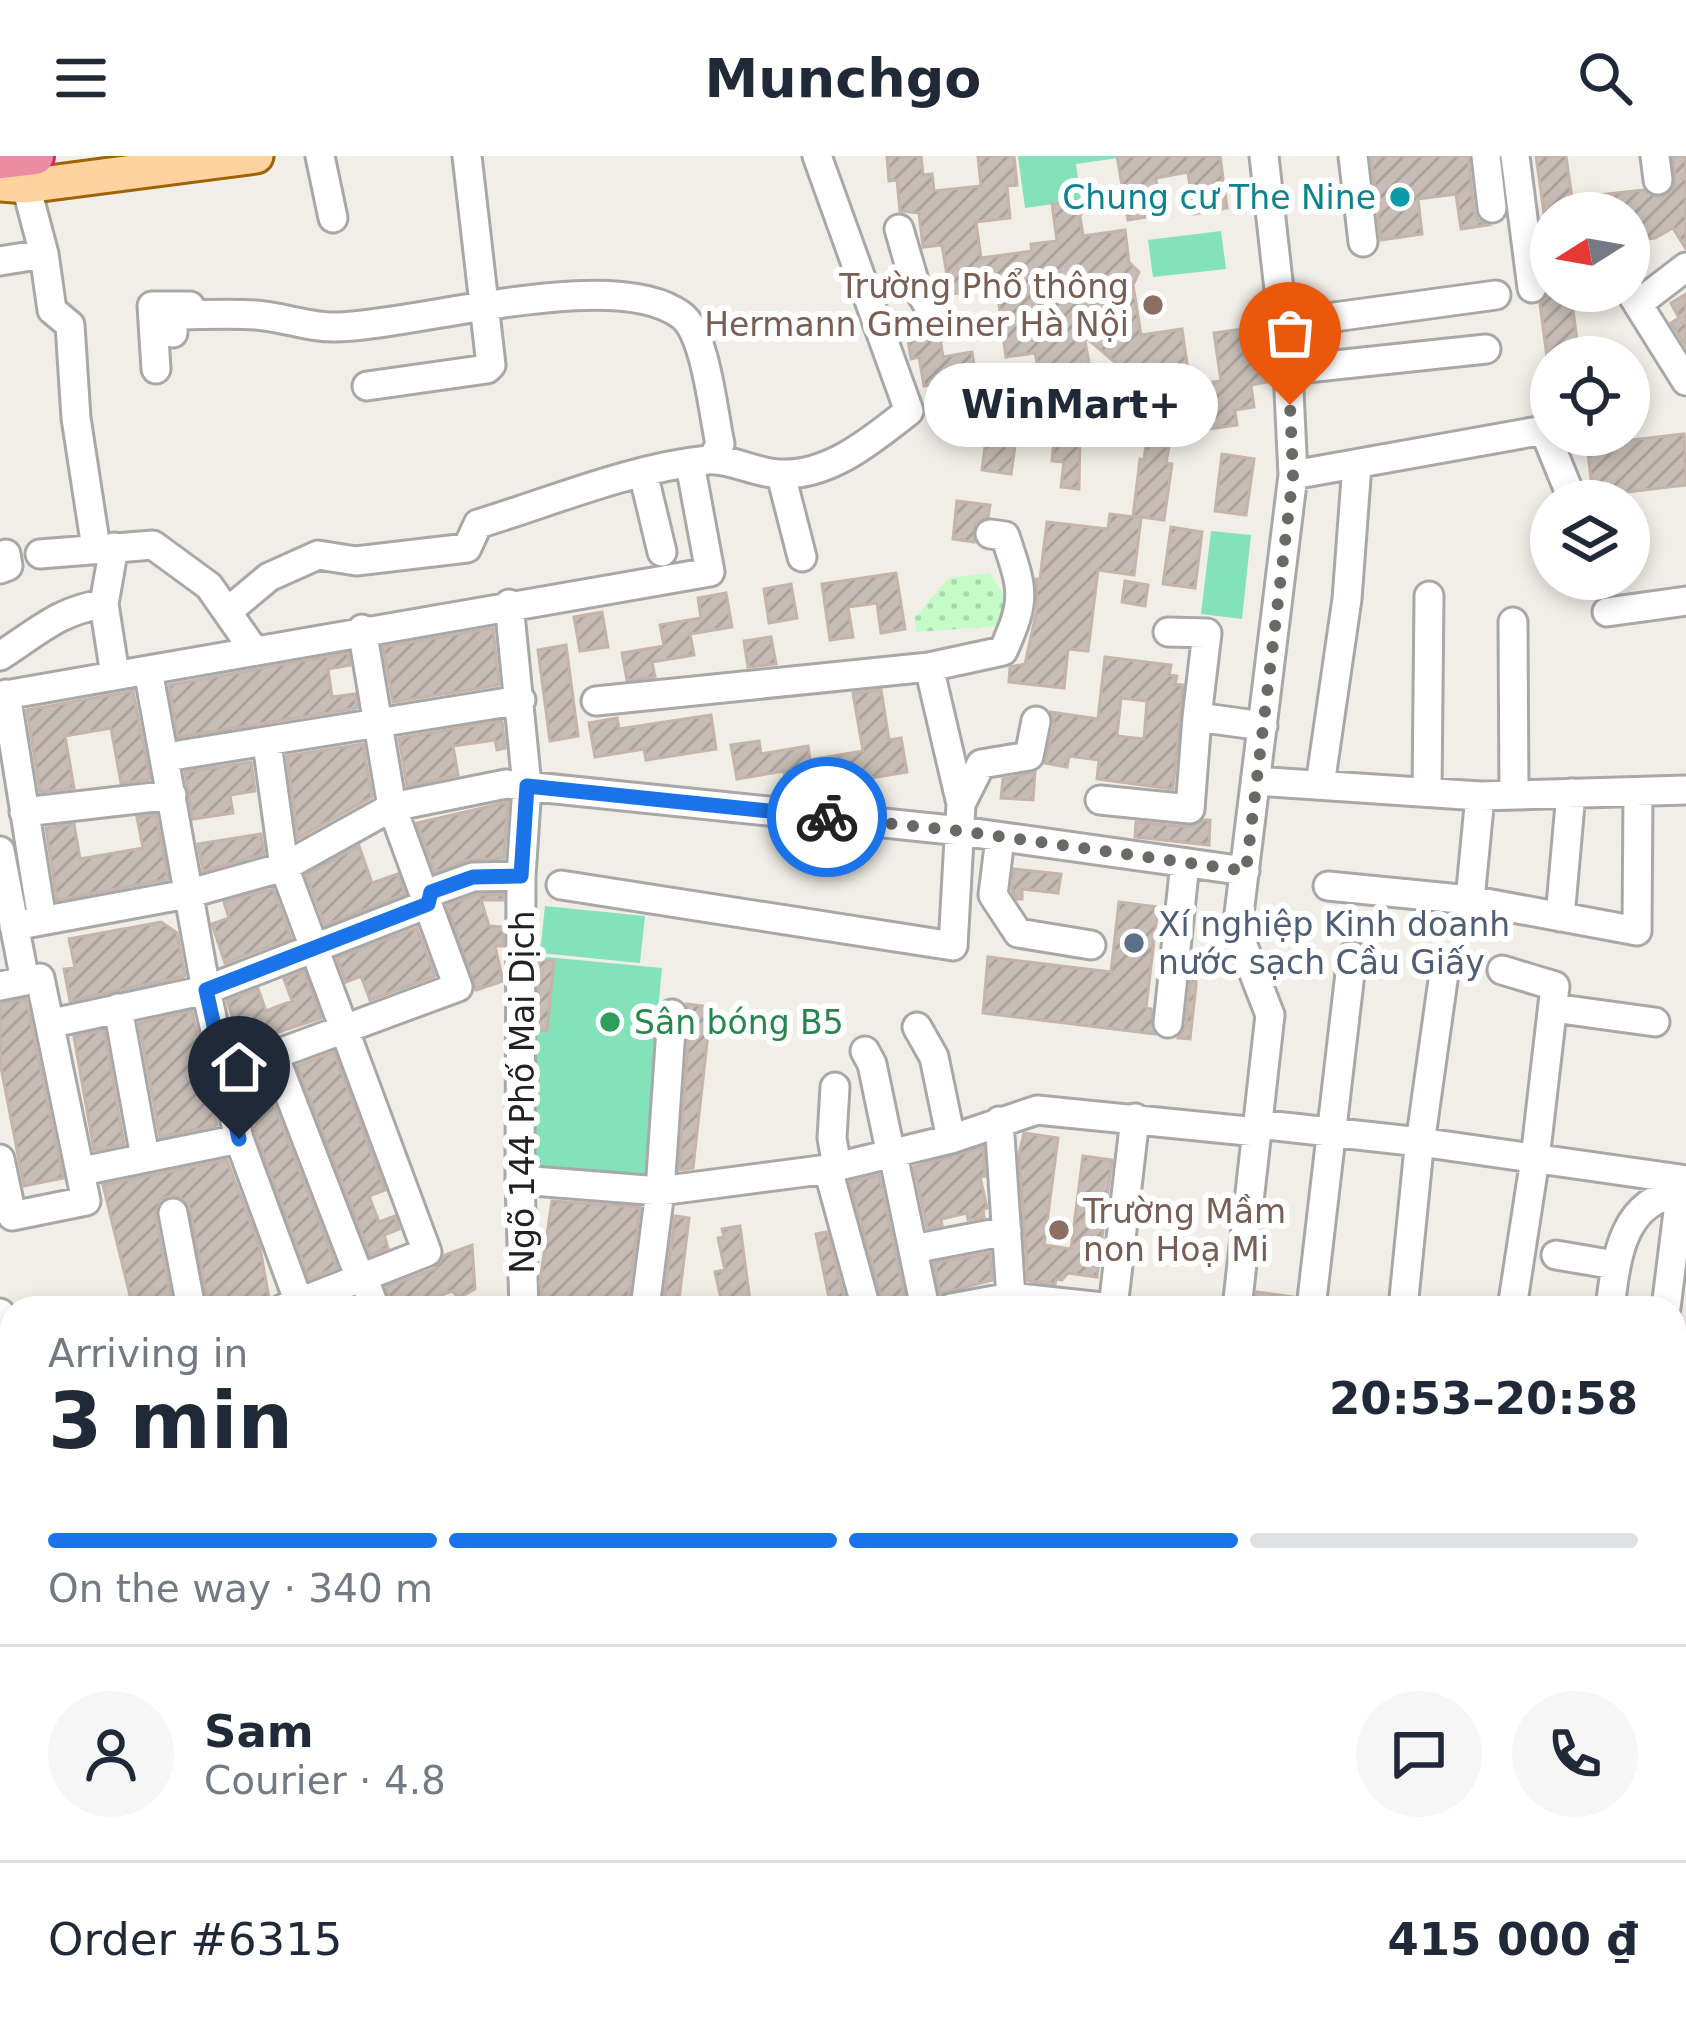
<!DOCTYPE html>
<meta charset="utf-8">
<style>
:root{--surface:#fff;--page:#f6f6f7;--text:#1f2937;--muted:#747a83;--line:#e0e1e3;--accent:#1a73e8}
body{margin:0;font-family:"DejaVu Sans",sans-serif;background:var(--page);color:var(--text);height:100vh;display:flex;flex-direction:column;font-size:45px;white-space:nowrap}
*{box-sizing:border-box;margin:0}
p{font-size:39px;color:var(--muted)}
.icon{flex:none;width:66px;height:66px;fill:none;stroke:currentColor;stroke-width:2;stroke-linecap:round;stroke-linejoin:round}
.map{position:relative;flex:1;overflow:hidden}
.drawer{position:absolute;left:0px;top:1140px;width:1686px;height:747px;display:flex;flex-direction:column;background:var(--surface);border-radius:36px 36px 0 0;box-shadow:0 6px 18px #0003}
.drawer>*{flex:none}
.needle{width:78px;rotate:259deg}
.fabs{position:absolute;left:1530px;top:36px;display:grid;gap:24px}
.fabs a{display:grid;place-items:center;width:120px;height:120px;border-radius:50%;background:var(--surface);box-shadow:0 6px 18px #0003;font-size:60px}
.pin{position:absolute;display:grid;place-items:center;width:102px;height:102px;color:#fff;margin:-123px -51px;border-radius:50% 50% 50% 0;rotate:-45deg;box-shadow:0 0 12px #0007}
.pin .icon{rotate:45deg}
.courier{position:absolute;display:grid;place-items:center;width:120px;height:120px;margin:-60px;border:9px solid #1a73e8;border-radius:50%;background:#fff;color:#222;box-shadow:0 3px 15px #0007}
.bubble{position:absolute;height:84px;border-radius:42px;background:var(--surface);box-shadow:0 6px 18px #0003;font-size:39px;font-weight:700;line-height:84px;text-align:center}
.head em{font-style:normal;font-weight:700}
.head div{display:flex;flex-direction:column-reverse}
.head{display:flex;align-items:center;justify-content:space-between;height:204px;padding:0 48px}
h1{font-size:78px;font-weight:700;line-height:90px}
.bar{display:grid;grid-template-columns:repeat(4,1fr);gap:18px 12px;align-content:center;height:144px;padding:0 48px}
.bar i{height:15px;border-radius:9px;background:var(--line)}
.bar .current{background:var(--accent)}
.bar p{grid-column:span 4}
.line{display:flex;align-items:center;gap:30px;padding:0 48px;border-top:3px solid var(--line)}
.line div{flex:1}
.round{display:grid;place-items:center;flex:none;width:126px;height:126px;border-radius:63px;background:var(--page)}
header{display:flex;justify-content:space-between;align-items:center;height:156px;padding:0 48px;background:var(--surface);font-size:54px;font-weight:700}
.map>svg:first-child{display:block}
</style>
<header><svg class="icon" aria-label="menu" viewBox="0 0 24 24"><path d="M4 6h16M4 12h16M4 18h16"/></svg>Munchgo<svg class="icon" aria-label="search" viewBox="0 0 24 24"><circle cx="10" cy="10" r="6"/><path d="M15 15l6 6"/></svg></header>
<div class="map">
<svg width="1686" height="1886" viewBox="0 0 1686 1886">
<defs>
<pattern id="park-dots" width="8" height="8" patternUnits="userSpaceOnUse" patternTransform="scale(3)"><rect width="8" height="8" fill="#c4fbc7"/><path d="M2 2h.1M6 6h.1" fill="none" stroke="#a8d7ab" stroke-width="1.8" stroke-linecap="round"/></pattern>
<pattern id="building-hatch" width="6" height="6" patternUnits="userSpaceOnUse" patternTransform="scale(3)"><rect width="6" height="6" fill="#c7bdb6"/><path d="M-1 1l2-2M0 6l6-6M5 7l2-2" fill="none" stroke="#aba29c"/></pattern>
</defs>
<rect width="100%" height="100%" fill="#f1eee7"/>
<path fill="url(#park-dots)" d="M990 417 1011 451 997 470 917 476 914 462 949 422Z"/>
<path fill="#83e2ba" d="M1018 0H1118V2L1076 8 1081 44 1025 52Z
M1221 75 1226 113 1153 121 1148 84Z
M1211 375 1251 379 1242 463 1201 458Z
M545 750 645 760 640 807 540 797Z
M525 799 662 812 658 854 668 856 648 1033 526 1014Z"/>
<path fill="url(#building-hatch)" stroke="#c4b4a9" stroke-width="3" fill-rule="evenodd" d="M887 0H921L923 19 932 18 934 35 981 30 978 0H1014L1017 29 1007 30 1010 62 976 66 981 102 1032 95 1031 88 1057 85 1052 48 1092 43 1080 60 1083 80 1125 74 1129 106 1139 116 1133 129 1141 179 1182 173 1190 229 1221 225 1214 177 1242 173 1245 198 1263 195 1267 226 1251 229 1254 251 1235 254 1237 269 1202 274 1199 257 1184 259 1181 242 1159 245 1155 223 1138 226 1084 180 1093 228 1118 227 1119 251 1098 254V245L1047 255 1035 197 1006 201 998 141 985 143 982 134 950 138 942 89 923 91 919 57 900 55 897 24 889 25Z
M1117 0H1220L1227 52 1194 58 1188 16 1156 22 1159 59 1128 64Z
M1371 0H1468L1474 55 1478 64 1488 69 1461 73 1456 38 1418 43 1422 78 1381 84Z
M1536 0H1566L1572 42 1643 34 1661 42 1675 30 1673 0H1686V93L1673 72 1655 82 1629 85V57H1544Z
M1551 135H1587L1589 151 1573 153 1579 201H1547L1540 148Z
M1686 138V191L1671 167 1679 162 1671 147Z
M938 168 943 201 972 196 976 222 924 230 919 201 911 203 906 172Z
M988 267 1018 270 1011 318 982 314Z
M1055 274 1080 277 1079 333 1061 331 1064 306 1052 305Z
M1684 278 1686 329 1593 340 1587 289Z
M1146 288 1169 291 1166 307 1172 308 1164 364 1133 360 1140 303 1144 304Z
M1222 298 1254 303 1246 359 1215 355Z
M957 345 990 349 988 361 975 368 974 386 953 383Z
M1110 358 1141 362 1134 419 1098 414 1088 495 1068 493 1064 532 1009 526 1010 511 1025 508 1037 453 1036 423H1040L1047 366 1108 373Z
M1171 371 1202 376 1195 432 1163 428Z
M896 417 905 473 881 477 877 447 848 451 853 481 830 484 822 428Z
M1125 425 1148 429 1145 450 1122 446Z
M791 428 797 462 769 467 764 433Z
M726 437 732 471 690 478 694 499 652 506 655 521 627 524 622 497 664 490 660 469 701 462 698 442Z
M602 456 608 491 580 495 574 461Z
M493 472 499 529 393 546 383 491Z
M771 481 776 508 748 511 744 485Z
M566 489 578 580 550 585 538 494Z
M348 497 350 509 328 513 332 541 355 538 357 552 178 581 169 529Z
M1105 501 1171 509 1169 519 1177 520 1175 528 1183 529 1173 633 1097 623 1099 604 1069 600 1067 611 1045 607 1054 569 1051 556 1098 563ZM1121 542 1147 545 1144 583 1117 580Z
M881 534 889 584 901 582 907 616 858 624 859 630 832 635 829 622 786 629 784 615 737 623 731 589 759 585 761 598 808 590 810 604 863 595 853 537Z
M133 535 150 623 121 627 111 572 65 580 74 632 40 636 27 554Z
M711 559 716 593 646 604 644 593 595 601 589 567 617 562 619 573Z
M502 565 505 592 497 594 495 584 453 590 458 619 407 630 399 582Z
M363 588 372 641 298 682 287 600Z
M251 606 255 635 230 639 233 657 193 663 185 616Z
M1035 616 1033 644 1001 642 1003 623Z
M508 646 504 702 468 704 435 716 417 667Z
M156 659 168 723 57 744 46 672 74 668 80 703 143 692 137 661Z
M1204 664H1210L1209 689 1135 681 1136 666 1188 671Z
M261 678 264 698 203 715 198 688Z
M359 690 372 727 398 718 405 738 325 769 306 719Z
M1014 713 1061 718 1058 737 1022 733V743H1017L1012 735Z
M273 733 291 782 225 807 212 768 229 762 224 746Z
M503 738V744H481L489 770 503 771V790H495L503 825 476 834 447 749 476 739Z
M1119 746 1158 751 1146 852 1151 853 1155 878 983 857 988 801 1111 816Z
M161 766 177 777 185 820 70 845 64 813 75 812 69 783Z
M417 772 435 820 370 844 361 820 346 826 337 802Z
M539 804 554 805 547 875 538 874Z
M304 815 321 862 242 888 227 845 258 833 266 855 292 845 284 823Z
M1191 819 1196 820V830L1190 883 1178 882 1186 869Z
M26 843 63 1022 24 1030 0 906V848Z
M687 848 711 851 693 1012 679 1014 690 859Z
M192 855 217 969 160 981 139 867Z
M104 874 124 988 94 994 74 881Z
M334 896 385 1034 369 1040 379 1066 395 1060 399 1073 384 1079 388 1092 370 1099 297 910Z
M263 920 337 1112 309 1123 256 978 250 945 253 944 246 925Z
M1024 977 1058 982 1044 1089 1071 1093 1083 1000 1112 1004 1097 1121 1068 1117 1062 1124 1056 1123 1055 1128 1028 1125 1019 999Z
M983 991 985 1020 980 1021 987 1052 983 1053 984 1061 968 1064 967 1057 941 1063 942 1069 927 1072 914 1011Z
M227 1004 260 1092 269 1142 266 1151 209 1152 190 1053 180 1041 171 1039 160 1044 155 1059 173 1152H133L103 1029Z
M879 1019 907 1152H884L850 1026Z
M552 1045 640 1051 627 1152H542L541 1118Z
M675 1060 689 1062 678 1152H663Z
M740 1070 751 1152H723L715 1116 725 1114 718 1082 724 1081 722 1073Z
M827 1076 847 1152H831L816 1078Z
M472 1089 475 1133 459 1142 452 1135 408 1152H393L386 1131 434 1113 445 1099Z
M990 1097 992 1124 940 1138 934 1107Z
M1257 1136 1294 1141 1293 1152 1255 1151Z"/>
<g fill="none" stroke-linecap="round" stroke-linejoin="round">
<g stroke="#a8a8a8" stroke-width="33">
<path id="minor" d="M320 0 333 62
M1353 0 1363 86
M1486 0 1492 52
M1515 0 1532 132
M1655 0 1658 24
M26 30 44 98 52 154 70 169 76 262 96 392
M899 73 915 128 929 151
M0 105 44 98
M1629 134 1686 225
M1639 147 1686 111
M1283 168 1496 139
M173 177V159C200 159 228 157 256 159 283 161 310 172 337 171 419 169 614 109 681 159 706 177 713 257 720 288L713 302
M156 213 152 150H190
M1288 214 1486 193
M367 230 487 213 491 209 467 0
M643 317 662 396
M781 319 802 401
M1293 319 1544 274 1573 345
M114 391 104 448 115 519
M40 398 153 389 209 430 253 493
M0 413 8 410 6 398
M509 448 527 630 521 720 520 1024 524 1152
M227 456 269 421 318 399 356 405 467 392 478 368C553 345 631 312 708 304 727 301 758 318 780 318 830 320 872 284 909 255L817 0
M1607 456 1686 445
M1513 466 1514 639
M1168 476 1207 477 1197 561
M0 500C38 476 59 454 104 448
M148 514 710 416 690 308
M6 538 42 764
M0 540 148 514 206 834 239 983 301 1152
M596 545 929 511 1003 495C1027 442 1023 434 1005 380L990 378
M267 587 284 711 427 1096 284 1152
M166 601 521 544
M1256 625 1480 640 1686 634
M1320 629 1347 443 1357 309
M1427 636 1429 440
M1100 644 1190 653 1197 561 1263 570
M961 648 981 608 1029 600 1036 565
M24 656 172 639
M1000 682 993 739 1018 777 1091 789
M0 695 25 825
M561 729 953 790 961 648 929 511
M1328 730 1470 744 1637 775 1638 636
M1470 744 1480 640
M1560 761 1571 637
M14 770 187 738 284 711 392 651 506 628 961 675 1245 715
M1502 814 1555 830 1535 1003 1512 1152
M0 830 40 822 86 1045 12 1060 0 1003
M118 852 145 1001
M1553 852 1655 866
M62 865 206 834 428 748 431 736 473 721 521 720
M1168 867 1185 707
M917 871 934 901 951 983
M865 895 872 908 891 999
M274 899 360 1122
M222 911 274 899 458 831 392 651 362 473
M835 931 832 982 837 1011
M999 965 1011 1141
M1258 968 1420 986 1686 1024
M893 998 925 1152
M92 1013 239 983
M828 1013 866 1152
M520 1024 660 1035 828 1013 951 983 1037 954 1257 976
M173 1057 191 1152
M913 1093 1007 1075
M1556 1099 1615 1109
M367 1131 375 1152
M645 1152 660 1035 672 858
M951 1152 1011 1141 1112 1152
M1113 1152 1135 962
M1237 1152 1270 859 1237 774 1293 319 1288 214 1264 0
M1311 1152 1352 800
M1403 1152 1418 1002 1444 817
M1610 1152C1616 1105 1621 1044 1680 1037
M1666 1152 1682 1024
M0 1157 12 1232
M1674 1227 1686 1229
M1674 1474 1686 1476
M0 1500 12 1498
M1674 1559 1686 1568
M1674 1655 1686 1657
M1674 1766 1686 1768
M1674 1821 1686 1822
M309 1875 325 1881 324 1886
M0 1879 13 1875
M114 1886 119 1875
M356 1886 357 1875
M915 1886 916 1875
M1607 1886 1608 1875"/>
</g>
<g stroke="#9e6400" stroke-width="39">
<path id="major" d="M0 28 26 30 256 0
M1095 1875 1165 1886
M1382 1875 1469 1886"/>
</g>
<g stroke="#e1226b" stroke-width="42">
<path id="highway" d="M0 4 35 0"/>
</g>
<use href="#minor" stroke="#fff" stroke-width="27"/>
<use href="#major" stroke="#ffd29f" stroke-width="33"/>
<use href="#highway" stroke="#ea8da2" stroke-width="36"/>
</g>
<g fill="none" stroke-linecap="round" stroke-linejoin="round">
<path stroke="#6a6966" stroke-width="12" stroke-dasharray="0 21.6" d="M827 661 961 675 1246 715 1293 319 1290 249"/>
<path stroke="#1a73e8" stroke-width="15" d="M239 983 206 834 428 748 431 736 473 721 521 720 527 630 827 661"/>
</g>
<circle fill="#0f9aa8" stroke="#fff" stroke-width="4.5" cx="1400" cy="41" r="12"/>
<g fill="#8d6e63" stroke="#fff" stroke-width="4.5">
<circle cx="1153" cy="149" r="12"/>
<circle cx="1059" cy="1074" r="12"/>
</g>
<circle fill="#5c6f8a" stroke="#fff" stroke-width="4.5" cx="1134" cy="787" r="12"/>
<circle fill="#2e9e5b" stroke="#fff" stroke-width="4.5" cx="610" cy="866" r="12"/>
<g text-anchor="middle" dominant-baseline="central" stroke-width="12" stroke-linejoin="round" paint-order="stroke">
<g font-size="33" fill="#0d838f" stroke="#fff" text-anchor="end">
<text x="1376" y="41">Chung cư The Nine</text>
</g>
<g font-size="33" fill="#785e54" stroke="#fff" text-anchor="end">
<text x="1129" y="130">Trường Phổ thông<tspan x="1129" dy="38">Hermann Gmeiner Hà Nội</tspan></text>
<text x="1083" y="1055" text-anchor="start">Trường Mầm<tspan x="1083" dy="38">non Hoạ Mi</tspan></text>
</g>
<g font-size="33" fill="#4e5e75" stroke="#fff" text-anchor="start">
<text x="1158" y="768">Xí nghiệp Kinh doanh<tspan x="1158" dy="38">nước sạch Cầu Giấy</tspan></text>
</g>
<g font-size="33" fill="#27864d" stroke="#fff" text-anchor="start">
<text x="634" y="866">Sân bóng B5</text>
</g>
<g font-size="33" fill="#212121" stroke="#fff">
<text transform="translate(522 936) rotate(-90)">Ngõ 144 Phố Mai Dịch</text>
</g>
</g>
</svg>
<div class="fabs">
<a><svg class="needle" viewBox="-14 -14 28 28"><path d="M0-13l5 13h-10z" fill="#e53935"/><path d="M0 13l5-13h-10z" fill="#747a83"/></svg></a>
<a><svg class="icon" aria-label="locate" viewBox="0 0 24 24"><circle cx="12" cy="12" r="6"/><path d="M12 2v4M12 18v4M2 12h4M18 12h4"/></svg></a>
<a><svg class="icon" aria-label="layers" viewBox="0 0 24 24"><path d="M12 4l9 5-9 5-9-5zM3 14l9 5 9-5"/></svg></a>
</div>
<div class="pin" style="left:1290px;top:249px;background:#ea580c"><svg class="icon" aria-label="bag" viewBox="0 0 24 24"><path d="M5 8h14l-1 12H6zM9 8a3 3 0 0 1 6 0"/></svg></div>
<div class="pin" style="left:239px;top:983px;background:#1f2937"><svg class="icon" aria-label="home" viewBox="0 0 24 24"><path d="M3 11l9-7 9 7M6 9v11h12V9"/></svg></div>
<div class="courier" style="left:827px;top:661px"><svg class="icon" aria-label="bike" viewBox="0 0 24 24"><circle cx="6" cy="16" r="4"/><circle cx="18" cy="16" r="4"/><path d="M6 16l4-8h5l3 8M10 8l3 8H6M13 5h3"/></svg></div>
<div class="bubble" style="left:924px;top:207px;width:294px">WinMart+</div>
<section class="drawer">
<div class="head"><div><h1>3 min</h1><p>Arriving in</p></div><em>20:53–20:58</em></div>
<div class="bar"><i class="current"></i><i class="current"></i><i class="current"></i><i></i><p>On the way · 340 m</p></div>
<div class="line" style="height:216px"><a class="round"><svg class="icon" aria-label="person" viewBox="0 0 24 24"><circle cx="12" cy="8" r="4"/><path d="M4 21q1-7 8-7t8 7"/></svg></a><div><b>Sam</b><p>Courier · 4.8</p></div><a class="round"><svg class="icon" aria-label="chat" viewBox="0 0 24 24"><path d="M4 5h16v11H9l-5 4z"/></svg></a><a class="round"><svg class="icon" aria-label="phone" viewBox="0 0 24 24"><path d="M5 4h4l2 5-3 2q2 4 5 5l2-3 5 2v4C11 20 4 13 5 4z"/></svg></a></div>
<div class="line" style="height:156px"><div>Order #6315</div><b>415 000 ₫</b></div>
</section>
</div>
